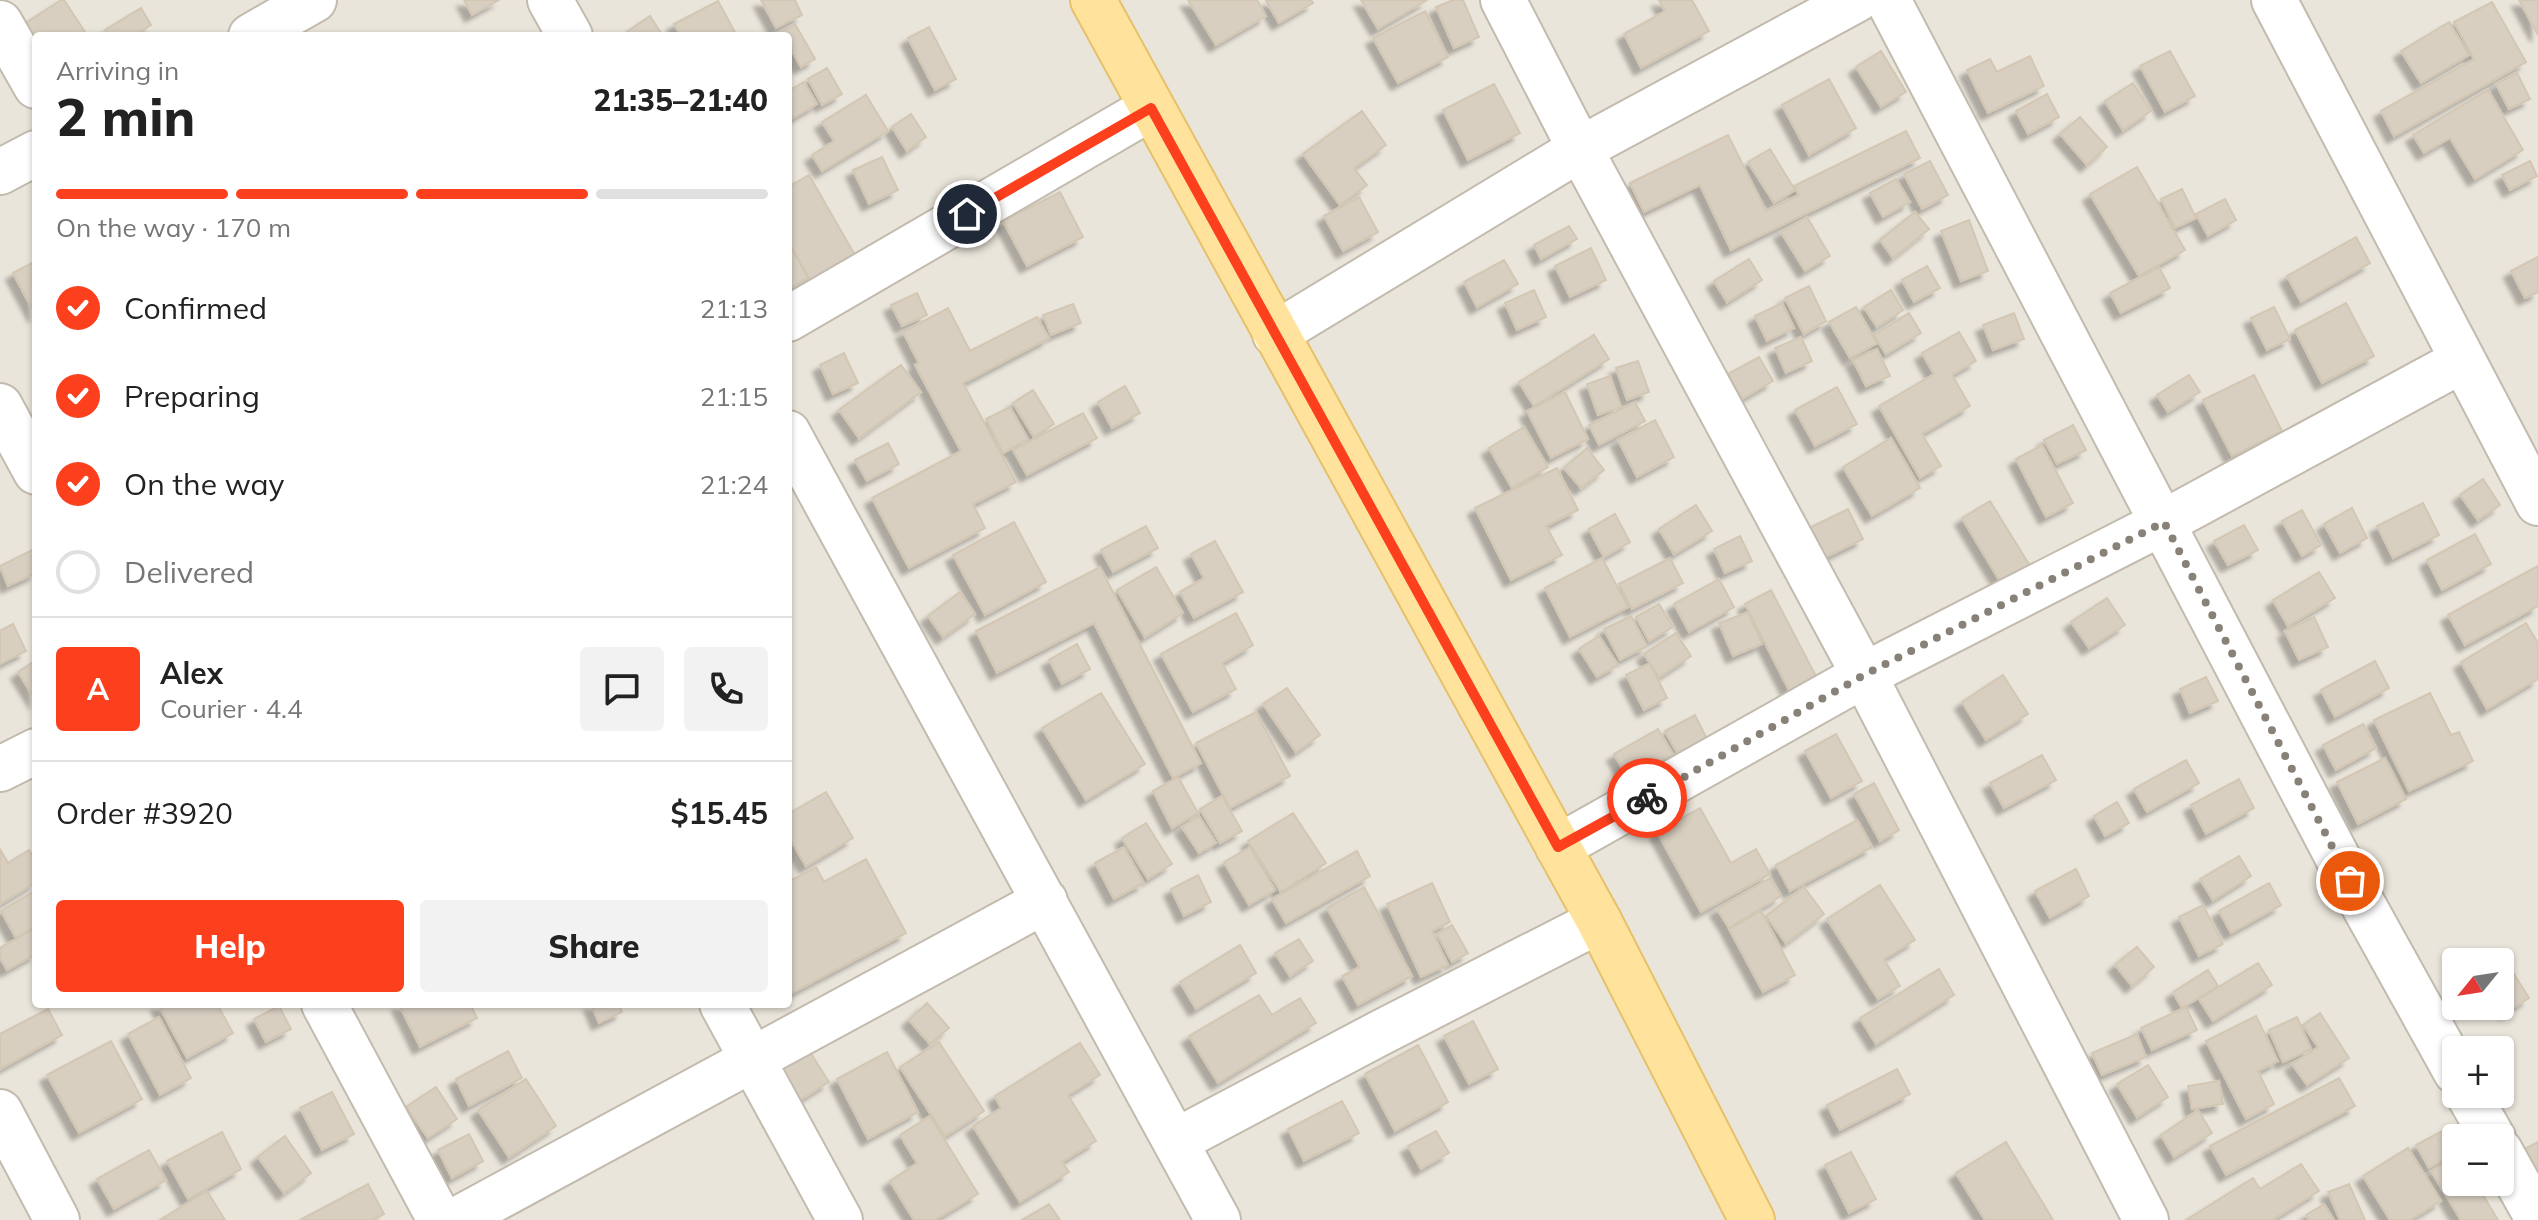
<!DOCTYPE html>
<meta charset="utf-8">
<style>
:root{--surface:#fff;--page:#f2f2f2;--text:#222;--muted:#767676;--line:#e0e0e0;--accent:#fc3f1d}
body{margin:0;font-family:Mulish,sans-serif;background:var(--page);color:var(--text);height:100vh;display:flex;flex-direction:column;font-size:30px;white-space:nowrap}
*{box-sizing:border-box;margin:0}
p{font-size:26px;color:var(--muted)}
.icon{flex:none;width:44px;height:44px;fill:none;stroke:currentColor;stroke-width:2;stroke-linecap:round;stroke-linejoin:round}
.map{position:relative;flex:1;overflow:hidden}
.details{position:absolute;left:32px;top:32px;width:760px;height:976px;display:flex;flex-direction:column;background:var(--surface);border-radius:8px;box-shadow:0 2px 6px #0004}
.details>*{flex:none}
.needle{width:52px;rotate:240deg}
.controls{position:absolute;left:2442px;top:948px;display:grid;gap:16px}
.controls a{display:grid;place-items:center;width:72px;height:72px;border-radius:8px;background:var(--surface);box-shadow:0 2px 6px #0004;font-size:40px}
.pin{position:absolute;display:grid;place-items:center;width:68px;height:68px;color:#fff;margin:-34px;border:4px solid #fff;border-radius:50%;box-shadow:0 2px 8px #0007}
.courier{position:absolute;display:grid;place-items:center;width:80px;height:80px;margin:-40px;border:6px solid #fc3f1d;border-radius:50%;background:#fff;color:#222;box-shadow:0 2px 10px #0007}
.head em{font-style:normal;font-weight:800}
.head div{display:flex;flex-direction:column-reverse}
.head{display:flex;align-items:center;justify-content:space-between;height:136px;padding:0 24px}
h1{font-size:52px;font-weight:800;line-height:60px}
.bar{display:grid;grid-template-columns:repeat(4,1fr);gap:12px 8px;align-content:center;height:96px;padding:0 24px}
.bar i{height:10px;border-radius:6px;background:var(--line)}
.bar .on{background:var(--accent)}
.bar p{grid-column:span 4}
.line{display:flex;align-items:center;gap:20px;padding:0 24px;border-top:2px solid var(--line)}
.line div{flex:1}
.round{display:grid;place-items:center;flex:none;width:84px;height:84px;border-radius:8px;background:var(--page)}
ol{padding:0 24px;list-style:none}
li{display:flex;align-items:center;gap:24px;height:88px}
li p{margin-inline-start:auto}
li .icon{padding:8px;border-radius:50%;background:var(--accent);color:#fff;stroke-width:4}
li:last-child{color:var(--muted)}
li i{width:44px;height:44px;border:4px solid var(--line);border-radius:50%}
.action{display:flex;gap:16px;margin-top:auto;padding:16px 24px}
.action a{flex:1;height:92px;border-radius:8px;background:var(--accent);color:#fff;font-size:32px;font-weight:800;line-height:92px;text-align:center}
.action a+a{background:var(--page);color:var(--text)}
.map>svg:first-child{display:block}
</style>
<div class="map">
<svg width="2538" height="1220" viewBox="0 0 2538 1220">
<defs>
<filter id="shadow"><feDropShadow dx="-7" dy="7" stdDeviation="2" flood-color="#0004"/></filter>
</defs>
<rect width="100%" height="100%" fill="#f6f3ec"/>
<path fill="#eae5da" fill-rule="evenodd" d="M0 0H2538V1220H0ZM36 36H788V1004H36ZM2456 962H2500V1006H2456ZM2456 1050H2500V1094H2456ZM2456 1138H2500V1182H2456Z"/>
<path fill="#d8cfc1" stroke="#d3c7b4" stroke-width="2" filter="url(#shadow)" d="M61 0H64L87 35 36 36V49L21 26Z
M464 0H499L472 15Z
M761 0H795L802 15 776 28Z
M1188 0H1257L1266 16 1216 45Z
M1268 0H1311L1313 3 1279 23 1266 1Z
M1361 0H1427L1378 29Z
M1453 0H1463L1479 37 1454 48 1436 7Z
M1659 0H1692L1709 31 1641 68 1624 34 1665 11Z
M2519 0H2538V35Z
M718 1 737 36H681L674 24Z
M2492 2 2526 62 2394 136 2381 111 2474 59 2454 22Z
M141 8 151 25 133 36H109L105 30Z
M1425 11 1448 57 1398 83 1373 38Z
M650 16 663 36H621Z
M2449 22 2469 55 2421 83 2401 51Z
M795 24 815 59 801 67 788 44V36H783L781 32Z
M929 27 956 79 935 90 908 38Z
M1881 51 1906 92 1881 107 1856 67Z
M2170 51 2195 96 2165 112 2140 66Z
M2030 56 2044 86 1988 113 1967 70 1990 59 1997 72Z
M827 68 842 94 822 105 808 79Z
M2517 73 2530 99 2509 109 2496 84Z
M1829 79 1856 128 1809 155 1782 105Z
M804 82 817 104 793 118 788 110V91Z
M2133 83 2151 111 2123 130 2105 101Z
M1494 84 1520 133 1468 160 1443 110Z
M2488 90 2523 150 2475 179 2450 138 2424 153 2413 135Z
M2047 94 2059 117 2028 134 2016 111Z
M866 95 888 131 822 171 812 155 834 141 822 122Z
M1362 111 1386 145 1354 168 1367 185 1340 205 1303 154Z
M911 114 926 137 907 151 892 127Z
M2080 117 2107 147 2087 165 2060 134Z
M1906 131 1920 158 1731 250 1700 185 1644 212 1630 183 1728 135 1766 211 1799 195 1794 186Z
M1770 149 1795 190 1774 203 1748 162Z
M882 157 898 190 869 204 853 170Z
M1930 161 1948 195 1922 209 1904 174Z
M2530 161 2537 176 2510 190 2502 175Z
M2137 167 2185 250 2139 276 2090 194Z
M809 175 855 255 810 280 788 241V187Z
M1896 179 1910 202 1883 217 1870 193Z
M2182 189 2196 218 2175 228 2161 199Z
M1060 192 1083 237 1027 266 1003 221Z
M1359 197 1378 232 1343 251 1324 216Z
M2225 199 2236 220 2208 236 2196 214Z
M1915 212 1929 229 1893 258 1880 240Z
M1807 217 1830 256 1805 271 1781 232Z
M1969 220 1988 271 1961 281 1941 231Z
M1569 226 1577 239 1541 259 1534 245Z
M2356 237 2370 263 2301 302 2287 276Z
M1591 248 1606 280 1570 297 1555 266Z
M793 251 808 278 788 289V254Z
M2538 257V292L2525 298 2511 271Z
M1749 259 1762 280 1727 302 1714 281Z
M1504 260 1518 284 1477 307 1464 282Z
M36 261V316L13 273Z
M1927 266 1940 288 1914 302 1902 280Z
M2159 267 2170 288 2121 313 2110 293Z
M1809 286 1826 321 1804 334 1785 298Z
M1534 290 1546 317 1517 330 1505 303Z
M1891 290 1903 310 1877 327 1864 307Z
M917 293 927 315 902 326 891 305Z
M1782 303 1794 328 1767 341 1755 316Z
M2346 303 2374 356 2322 383 2295 330Z
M1073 304 1081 323 1051 335 1043 315Z
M1856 307 1877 343 1850 358 1829 322Z
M2274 307 2290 339 2267 350 2251 318Z
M948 308 970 351 1037 317 1049 338 963 383 1016 482 973 504 985 528 909 568 872 498 961 451 915 365 919 363 903 332Z
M1909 313 1921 333 1886 354 1874 335Z
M2014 313 2024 339 1993 350 1983 325Z
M1959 332 1976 361 1952 375 1970 406 1922 434 1941 466 1920 478 1879 406 1934 374 1922 353Z
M1594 335 1609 359 1534 406 1519 382Z
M1801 337 1812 361 1786 373 1775 348Z
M1877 349 1890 376 1866 386 1853 360Z
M844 353 858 383 833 394 820 365Z
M1759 357 1773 381 1742 399 1728 374Z
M1638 361 1649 392 1627 400 1616 368Z
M901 365 921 392 859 438 839 410Z
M2189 375 2200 392 2168 412 2157 395Z
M2254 375 2282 431 2232 456 2203 400Z
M1610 376 1621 407 1598 415 1587 384Z
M1125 386 1140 413 1112 428 1098 402Z
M1837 387 1857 424 1815 446 1795 410Z
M1033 390 1054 424 1034 437 1013 403Z
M1565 392 1588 439 1551 458 1527 411Z
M1635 402 1645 421 1599 445 1589 425Z
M1010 407 1028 439 1003 453 986 419Z
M1083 413 1097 438 1027 475 1013 450Z
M1655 420 1674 457 1637 477 1618 440Z
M2073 425 2086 450 2057 464 2044 440Z
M1524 427 1548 467 1512 488 1489 448Z
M1891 438 1920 488 1872 516 1843 467Z
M888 443 899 464 867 481 855 460Z
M2042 445 2073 503 2046 517 2016 459Z
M1587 448 1604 470 1581 488 1564 468Z
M1557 468 1578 510 1546 526 1562 555 1511 580 1475 508Z
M2483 479 2500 505 2478 520 2460 495Z
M1990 501 2030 566 2001 583 1962 518Z
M2423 503 2439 535 2393 558 2377 526Z
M1696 505 1712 531 1674 554 1659 529Z
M2352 508 2367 538 2340 553 2324 524Z
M1848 509 1863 539 1822 559 1807 529Z
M2302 510 2321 545 2302 556 2282 521Z
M1615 514 1630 542 1604 557 1589 529Z
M1014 522 1046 582 985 615 953 555Z
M2244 525 2258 550 2228 565 2214 541Z
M1146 526 1158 548 1113 572 1101 550Z
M2475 534 2491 564 2442 590 2427 560Z
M1740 536 1752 561 1725 573 1714 549Z
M1215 541 1243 592 1194 618 1180 592 1204 578 1191 554Z
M32 550 36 557V573L8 586 0 566Z
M1602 558 1628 607 1570 637 1545 588Z
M1670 558 1683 583 1632 609 1619 584Z
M2538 566V606L2465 645 2448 615Z
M1100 567 1201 763 1173 778 1094 623 997 673 976 631Z
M1156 567 1183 613 1145 637 1117 590Z
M2319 572 2335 598 2288 626 2273 600Z
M1719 579 1734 607 1689 632 1674 604Z
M1771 590 1818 680 1791 694 1745 604Z
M960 592 975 614 943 637 928 616Z
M2107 598 2125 625 2089 648 2071 622Z
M1659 604 1673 627 1649 641 1636 617Z
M1748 612 1762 644 1733 656 1719 623Z
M1236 613 1253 645 1222 663 1236 689 1193 712 1161 654Z
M1631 616 1647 646 1620 660 1604 629Z
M2314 617 2328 647 2299 660 2285 631Z
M2526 623 2538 643V679L2487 709 2461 662Z
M13 624 26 651 0 664V631Z
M1676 633 1691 656 1659 677 1644 654Z
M1599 636 1618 665 1597 677 1579 649Z
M1077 644 1090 669 1062 684 1049 660Z
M36 660V701L18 672Z
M2375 661 2389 688 2335 717 2321 690Z
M1650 663 1667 698 1644 710 1626 675Z
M2003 675 2028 714 1986 740 1962 702Z
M2206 677 2218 701 2190 713 2180 689Z
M1287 688 1320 735 1296 752 1263 704Z
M1101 693 1145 764 1086 800 1042 728Z
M2430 693 2451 735 2459 732 2473 761 2409 791 2374 720Z
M1256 712 1290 776 1230 808 1196 743Z
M1695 715 1708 741 1679 756 1665 731Z
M2363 724 2376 748 2336 770 2323 745Z
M1658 729 1673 754 1629 780 1614 754Z
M1836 734 1862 781 1831 798 1805 751Z
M2042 755 2056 780 2004 808 1990 783Z
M2385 758 2406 799 2358 824 2337 782Z
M2186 760 2199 783 2147 812 2134 789Z
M1178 777 1198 813 1172 828 1153 791Z
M2239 779 2254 808 2206 834 2191 805Z
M1874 783 1899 830 1880 841 1854 794Z
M826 792 853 838 806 866 788 835V814Z
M1222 796 1242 831 1220 843 1200 809Z
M2117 802 2129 823 2105 836 2094 816Z
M1700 808 1731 863 1756 849 1770 874 1701 912 1657 832Z
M1293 813 1326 863 1281 892 1248 841Z
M1199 816 1216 843 1199 853 1182 827Z
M1857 820 1872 847 1790 891 1776 865Z
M1146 823 1172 864 1148 879 1122 838Z
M1124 847 1144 883 1114 899 1095 863Z
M1250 847 1275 890 1249 905 1224 862Z
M0 849 8 863 29 850 36 862V882L0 904Z
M1357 851 1370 876 1286 923 1272 899Z
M2239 856 2251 876 2213 900 2200 879Z
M866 859 906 933 788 995V882L816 867 824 882Z
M2076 869 2089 896 2050 918 2035 891Z
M1198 875 1211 902 1184 916 1171 889Z
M1770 878 1781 896 1729 928 1717 909Z
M1432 883 1450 922 1432 931 1448 965 1421 977 1387 904Z
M2269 883 2281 905 2231 933 2219 911Z
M1880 885 1915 940 1884 959 1900 986 1878 999 1827 919Z
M1364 887 1412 976 1358 1005 1342 976 1360 967 1327 908Z
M1804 887 1824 914 1786 943 1766 916Z
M36 890V926L16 938 1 911Z
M2203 905 2223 944 2199 956 2179 917Z
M1761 911 1795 975 1763 992 1729 929Z
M1452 925 1468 953 1452 962 1437 934Z
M36 928V954L7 970 0 958V948Z
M1299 939 1313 961 1290 976 1275 953Z
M1240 945 1256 973 1196 1009 1180 982Z
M2137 947 2154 967 2132 986 2115 965Z
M2258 963 2272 985 2213 1021 2199 999Z
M1939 969 1954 995 1876 1044 1860 1018Z
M2208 970 2218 986 2182 1008 2173 992Z
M2514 974 2529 998 2507 1012 2500 1002V983Z
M1259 995 1272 1015 1300 998 1316 1023 1218 1083 1189 1036Z
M927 1003 949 1028 930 1044 909 1020Z
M158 1004H217L233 1033 187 1058Z
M399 1004H470L477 1018 420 1047Z
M591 1004H619L622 1012 599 1023Z
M279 1006 291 1029 266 1042 254 1019Z
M2186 1007 2197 1030 2152 1050 2141 1028Z
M48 1009 62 1035 0 1069V1034Z
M2320 1013 2349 1058 2307 1085 2292 1064 2318 1047 2303 1025Z
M2256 1016 2278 1061 2258 1071 2274 1104 2246 1119 2206 1041Z
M159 1017 191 1078 160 1095 128 1034Z
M2297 1017 2311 1049 2283 1062 2269 1030Z
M1473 1021 1498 1069 1469 1084 1444 1036Z
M2137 1034 2146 1057 2102 1075 2092 1053Z
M111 1041 142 1099 79 1133 47 1075Z
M939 1042 984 1111 945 1136 900 1067Z
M1080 1043 1100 1075 1068 1095 1096 1141 1062 1162 1069 1172 1020 1202 973 1126 1001 1108 995 1096Z
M1418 1045 1448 1102 1395 1131 1365 1074Z
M508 1051 522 1078 469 1106 456 1079Z
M810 1052 829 1082 800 1100 782 1069Z
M887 1052 918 1112 868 1139 837 1079Z
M2148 1065 2168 1097 2137 1117 2117 1084Z
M1897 1069 1910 1094 1840 1130 1827 1105Z
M2339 1078 2355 1106 2226 1175 2210 1146Z
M526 1079 556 1126 509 1157 478 1110Z
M2219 1081 2223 1104 2192 1109 2188 1086Z
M436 1087 457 1119 428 1138 406 1107Z
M332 1092 354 1134 322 1150 300 1108Z
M1342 1101 1359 1133 1304 1161 1288 1129Z
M2198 1110 2212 1133 2174 1157 2161 1135Z
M930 1116 978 1194 935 1220H914L890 1181 917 1163 900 1135Z
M2446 1129 2456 1148V1153L2429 1168 2416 1145Z
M1436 1131 1449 1153 1421 1169 1408 1146Z
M222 1132 241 1169 188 1199 167 1161Z
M469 1134 483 1161 452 1178 438 1150Z
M285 1136 311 1173 284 1193 258 1157Z
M2006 1142 2053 1220H1985L1956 1173Z
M2538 1142V1172L2525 1149Z
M2408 1148 2441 1201 2410 1220H2390L2363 1176Z
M149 1150 166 1180 114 1209 97 1179Z
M1851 1152 1876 1199 1849 1213 1825 1165Z
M2456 1156V1182H2475L2498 1220H2461L2431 1171Z
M2301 1164 2319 1191 2272 1220H2186L2253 1178 2260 1189Z
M368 1184 384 1214 373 1220H300Z
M2349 1184 2365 1220H2340L2328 1192Z
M207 1191 225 1220H160Z
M1049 1204 1060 1220H1022Z
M2324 1204 2334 1220H2309L2306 1215Z"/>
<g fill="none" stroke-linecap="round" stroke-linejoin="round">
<g stroke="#c2bbae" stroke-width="48">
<path id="minor" d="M550 0 570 36
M1503 0 1580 149 1864 675 2146 1220
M1888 0 2350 881 2456 1072
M2274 0 2538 503
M0 23 36 86
M251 36 314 0
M0 172 36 153
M788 319 1151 108
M1275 334 1580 149 1856 0
M0 406 36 472
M788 433 1218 1220
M0 769 36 751
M1558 847 1864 675 2164 522 2463 360
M324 1004 440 1220
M722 1004 840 1220
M2468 1094 2493 1138
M0 1112 57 1220
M1176 1141 1378 1034 1599 921
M2500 1151 2538 1219
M456 1220 1045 901"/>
</g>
<g stroke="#e6c16a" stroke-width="48">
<path id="major" d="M1093 0 1599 921 1752 1220"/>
</g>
<use href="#minor" stroke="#fff" stroke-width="44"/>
<use href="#major" stroke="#ffe39c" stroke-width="44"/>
</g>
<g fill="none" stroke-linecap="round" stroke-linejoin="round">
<path stroke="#878178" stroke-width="8" stroke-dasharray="0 14.4" d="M1647 798 1864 675 2164 522 2350 881"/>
<path stroke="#fc3f1d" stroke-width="10" d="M967 214 1151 108 1558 847 1647 798"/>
</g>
</svg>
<div class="controls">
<a><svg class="needle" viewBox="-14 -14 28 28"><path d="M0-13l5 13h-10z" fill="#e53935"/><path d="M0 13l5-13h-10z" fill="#767676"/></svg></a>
<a>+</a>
<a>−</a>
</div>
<div class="pin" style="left:2350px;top:881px;background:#ea580c"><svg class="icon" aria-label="bag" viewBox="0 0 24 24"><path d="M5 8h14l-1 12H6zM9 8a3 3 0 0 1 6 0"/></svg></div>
<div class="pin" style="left:967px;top:214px;background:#1f2937"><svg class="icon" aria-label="home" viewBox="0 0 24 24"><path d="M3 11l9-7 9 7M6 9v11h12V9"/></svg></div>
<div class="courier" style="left:1647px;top:798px"><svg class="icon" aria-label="bike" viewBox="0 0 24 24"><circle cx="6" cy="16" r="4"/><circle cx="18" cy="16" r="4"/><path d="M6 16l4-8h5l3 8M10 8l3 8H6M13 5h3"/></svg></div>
<section class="details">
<div class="head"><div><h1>2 min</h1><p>Arriving in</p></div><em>21:35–21:40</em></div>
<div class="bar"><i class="on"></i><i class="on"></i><i class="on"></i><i></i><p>On the way · 170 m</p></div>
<ol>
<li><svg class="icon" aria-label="check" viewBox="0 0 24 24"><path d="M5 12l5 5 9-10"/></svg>Confirmed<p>21:13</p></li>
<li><svg class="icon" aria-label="check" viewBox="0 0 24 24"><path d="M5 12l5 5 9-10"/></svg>Preparing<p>21:15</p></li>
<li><svg class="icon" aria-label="check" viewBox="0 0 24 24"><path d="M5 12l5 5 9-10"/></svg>On the way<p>21:24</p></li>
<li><i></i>Delivered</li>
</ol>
<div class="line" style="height:144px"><b class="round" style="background:var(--accent);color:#fff">A</b><div><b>Alex</b><p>Courier · 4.4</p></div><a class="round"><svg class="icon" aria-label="chat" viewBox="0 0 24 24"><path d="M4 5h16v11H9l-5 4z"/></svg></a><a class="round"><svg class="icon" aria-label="phone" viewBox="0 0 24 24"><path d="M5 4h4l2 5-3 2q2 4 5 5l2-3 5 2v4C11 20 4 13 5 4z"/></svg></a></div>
<div class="line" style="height:104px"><div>Order #3920</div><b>$15.45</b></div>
<div class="action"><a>Help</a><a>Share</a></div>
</section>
</div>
